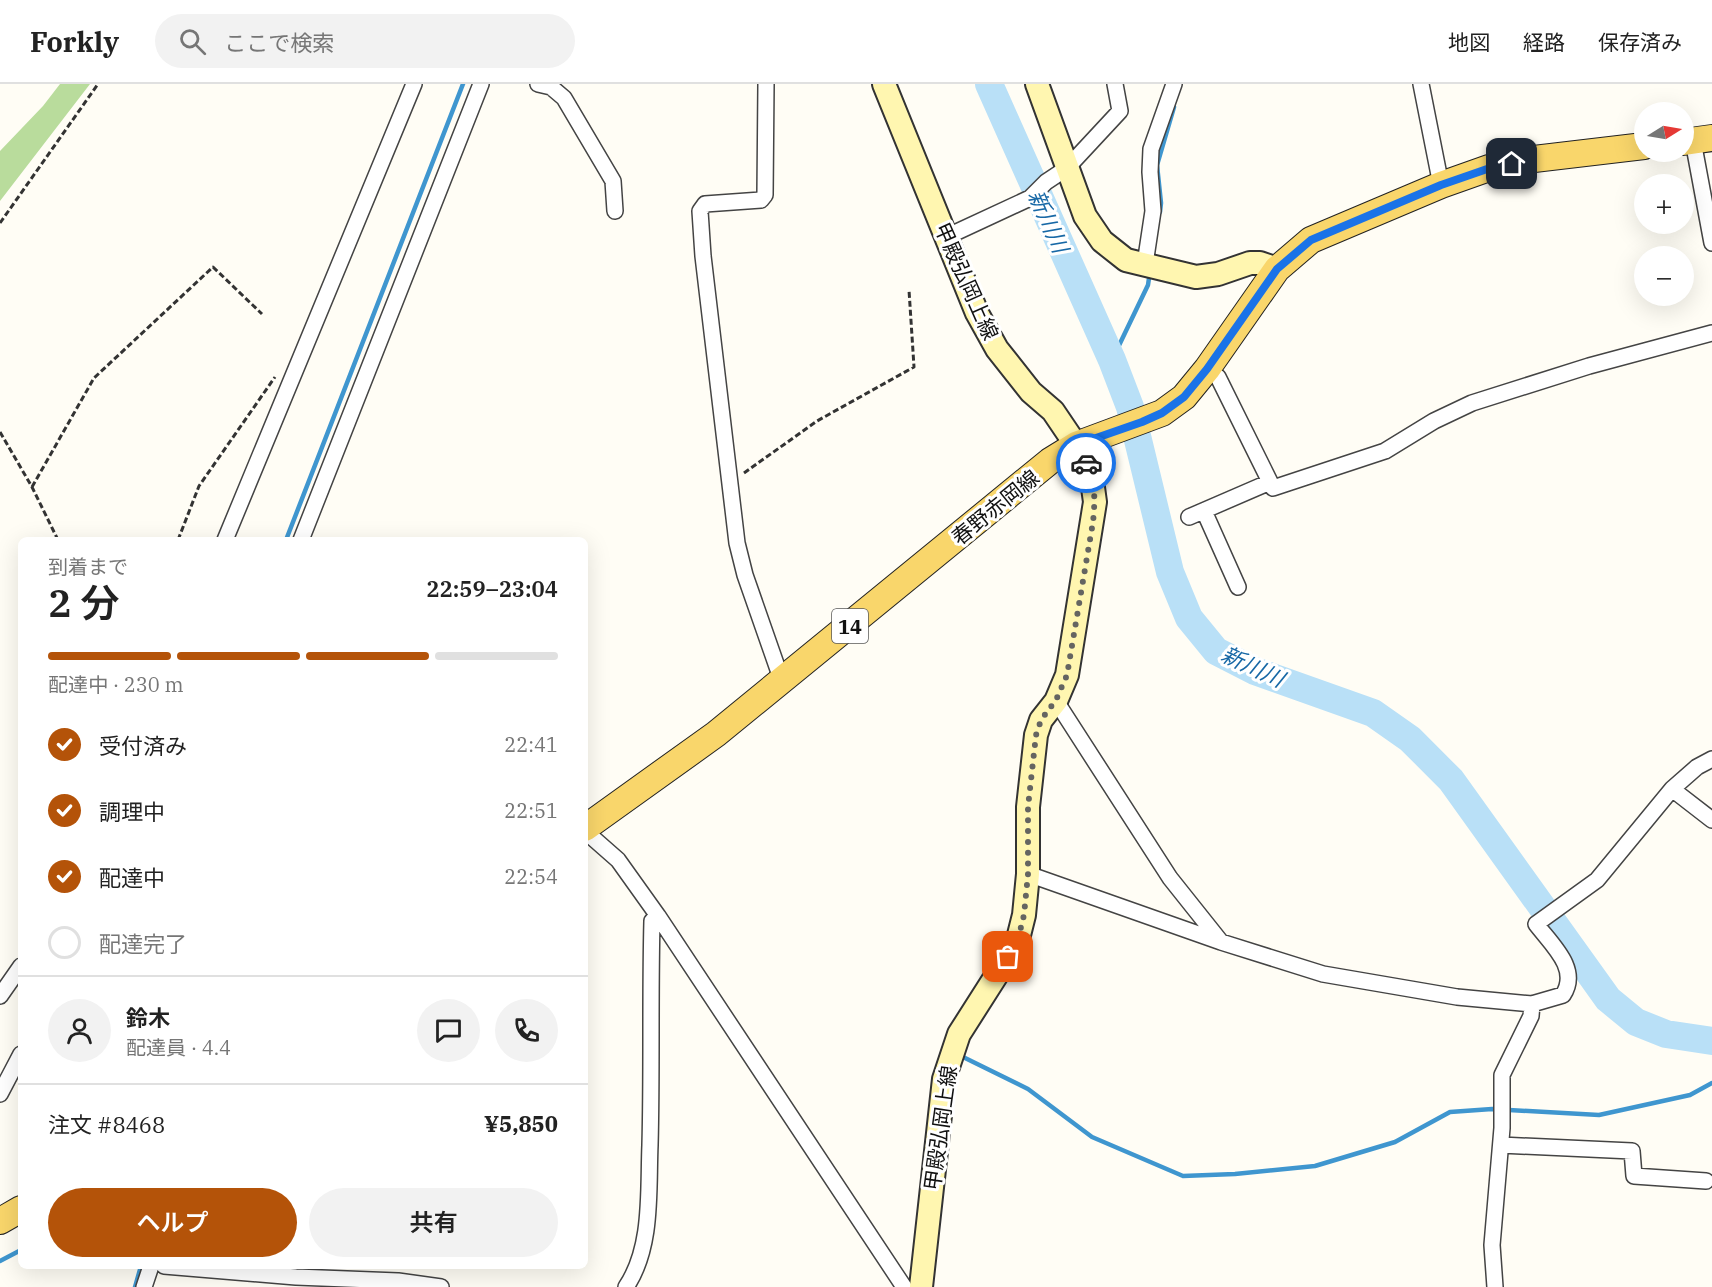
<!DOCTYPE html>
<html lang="ja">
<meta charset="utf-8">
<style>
:root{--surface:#fff;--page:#f2f2f2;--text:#222;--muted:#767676;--line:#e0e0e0;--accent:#b45309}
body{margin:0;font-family:"IBM Plex Serif","Noto Sans JP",serif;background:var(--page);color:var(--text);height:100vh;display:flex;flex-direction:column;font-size:22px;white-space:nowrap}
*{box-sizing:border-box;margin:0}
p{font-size:20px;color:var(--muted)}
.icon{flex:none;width:33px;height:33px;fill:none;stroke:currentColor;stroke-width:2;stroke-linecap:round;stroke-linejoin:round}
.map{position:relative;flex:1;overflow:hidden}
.panel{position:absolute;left:18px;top:453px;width:570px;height:732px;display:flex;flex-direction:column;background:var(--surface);border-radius:9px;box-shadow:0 6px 24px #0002}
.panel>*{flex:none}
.needle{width:39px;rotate:79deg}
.tools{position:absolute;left:1634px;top:18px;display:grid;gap:12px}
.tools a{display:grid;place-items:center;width:60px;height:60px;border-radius:50%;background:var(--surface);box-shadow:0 6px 24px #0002;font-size:30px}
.pin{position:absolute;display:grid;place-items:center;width:51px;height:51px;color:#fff;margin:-26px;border-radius:12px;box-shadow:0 3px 9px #0006}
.courier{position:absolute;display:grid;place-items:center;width:60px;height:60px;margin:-30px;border:4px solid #1a73e8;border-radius:50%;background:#fff;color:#222;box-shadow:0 2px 8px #0007}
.headline em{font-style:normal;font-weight:600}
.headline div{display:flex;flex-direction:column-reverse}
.headline{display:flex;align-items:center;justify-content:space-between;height:102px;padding:0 30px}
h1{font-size:39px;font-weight:600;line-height:45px}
.bar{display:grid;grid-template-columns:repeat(4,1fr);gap:9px 6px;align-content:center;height:72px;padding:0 30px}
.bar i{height:8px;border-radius:4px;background:var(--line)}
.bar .selected{background:var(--accent)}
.bar p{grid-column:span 4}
.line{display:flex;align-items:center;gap:15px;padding:0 30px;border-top:2px solid var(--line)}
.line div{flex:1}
.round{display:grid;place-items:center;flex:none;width:63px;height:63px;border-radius:32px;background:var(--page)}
ol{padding:0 30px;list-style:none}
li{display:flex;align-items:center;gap:18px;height:66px}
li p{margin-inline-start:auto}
li .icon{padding:6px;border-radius:50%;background:var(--accent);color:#fff;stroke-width:4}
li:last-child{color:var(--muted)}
li i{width:33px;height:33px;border:3px solid var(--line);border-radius:50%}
.button{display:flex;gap:12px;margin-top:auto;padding:12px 30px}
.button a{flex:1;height:69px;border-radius:36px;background:var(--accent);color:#fff;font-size:24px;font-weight:600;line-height:69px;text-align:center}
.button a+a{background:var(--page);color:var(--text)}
header{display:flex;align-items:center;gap:36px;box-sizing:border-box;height:84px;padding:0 30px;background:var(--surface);border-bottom:2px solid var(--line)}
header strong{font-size:28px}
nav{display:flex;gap:33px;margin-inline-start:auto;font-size:21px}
.search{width:420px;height:54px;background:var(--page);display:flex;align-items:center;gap:15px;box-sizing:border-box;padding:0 21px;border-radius:33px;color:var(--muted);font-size:22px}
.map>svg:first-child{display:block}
</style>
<header>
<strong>Forkly</strong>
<div class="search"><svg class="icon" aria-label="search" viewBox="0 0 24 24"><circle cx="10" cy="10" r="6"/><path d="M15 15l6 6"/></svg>ここで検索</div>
<nav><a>地図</a><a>経路</a><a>保存済み</a></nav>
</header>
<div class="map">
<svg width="1712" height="1203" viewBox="0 0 1712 1203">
<rect width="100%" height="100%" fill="#fffdf5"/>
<path fill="#b9dc9c" d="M60 0H90L0 117V67L43 22Z"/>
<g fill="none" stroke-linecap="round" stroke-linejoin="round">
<path stroke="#3f96cf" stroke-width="4.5" d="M1160 128 1161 119 1157 81 1174 23
M1112 276 1148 201 1150 187
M286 456 463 0
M963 973 1028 1005 1092 1053 1183 1092 1235 1090 1315 1082 1395 1058 1450 1028 1492 1025 1599 1031 1690 1011 1712 999
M0 1177 21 1166
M135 1203 141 1182"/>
<path stroke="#b9e0f7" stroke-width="28" d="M989 0 1112 276 1130 323 1170 488 1189 534 1216 567 1255 587 1373 629 1410 655 1451 696 1608 915 1636 938 1666 950 1712 957"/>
<g stroke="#444" stroke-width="18">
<path id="street" d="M538 0 551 3 564 14 613 97 615 127
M766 0 765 111 761 116 705 120 700 127 703 172 737 459 745 491 782 597
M1421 0 1441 101
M1693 57 1712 159
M946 153 1030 114 1046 98 1067 84 1120 27 1115 0
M1145 180 1153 127 1150 88 1151 65 1174 0
M1207 285 1218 293 1273 404 1385 367 1434 337 1472 319 1589 282 1712 249
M1204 427 1238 503
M1189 433 1270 398
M225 456 414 0
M301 456 481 0
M1056 617 1170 794 1221 858
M1672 705 1712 736
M585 747 618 776 658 832 904 1203
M1028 790 1221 858 1323 890 1457 913 1532 920 1563 911C1580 885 1552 861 1536 840L1597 796 1672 705 1697 683 1712 675
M0 912 21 882
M0 1010 21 970
M1501 1061 1632 1067 1634 1092 1706 1097
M164 1182 296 1193 398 1197 441 1203
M144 1203 151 1182
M626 1203C653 1163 648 1107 650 1061 652 986 650 911 652 837L658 832
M1495 1203 1492 1161 1502 1044V991L1531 932 1532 920"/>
</g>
<g stroke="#333" stroke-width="26">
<path id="secondary" d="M884 0 977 229 997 265 1031 308 1053 327 1076 361 1091 389 1095 418 1067 591 1056 617 1041 636 1036 651 1028 723V790L1024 831 1017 859 959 950 944 995 921 1203
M1037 0 1085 132 1102 157 1126 176 1196 193 1218 190 1250 179H1260L1277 185"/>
</g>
<g stroke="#222" stroke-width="28">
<path id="primary" d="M1683 58 1712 54
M585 744 716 650 1050 377 1076 361 1162 329 1184 313 1207 285 1277 185 1311 156 1441 101 1489 84 1534 75 1644 62
M0 1137 21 1125"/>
</g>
<path stroke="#333" stroke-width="3" stroke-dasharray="6 3" stroke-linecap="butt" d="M0 139 98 0
M0 348 32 403 58 456
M744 389 817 337 914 283 909 206
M32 403 94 294 213 183 262 230
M178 456 199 402 275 293"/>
<use href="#street" stroke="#fff" stroke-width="15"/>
<use href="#secondary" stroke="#fff6b0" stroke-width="22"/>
<use href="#primary" stroke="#f9d66b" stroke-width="26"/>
</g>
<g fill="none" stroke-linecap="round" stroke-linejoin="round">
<path stroke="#646461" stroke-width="6" stroke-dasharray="0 10.8" d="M1008 873 1017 859 1024 831 1028 790V723L1036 651 1041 636 1056 616 1067 591 1093 438C1095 418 1096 397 1086 379"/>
<path stroke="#1a73e8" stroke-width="8" d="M1086 379 1076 361 1142 338 1162 329 1184 313 1207 285 1277 185 1311 156 1441 101 1490 84 1512 80"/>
</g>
<g text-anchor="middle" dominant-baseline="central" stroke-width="6" stroke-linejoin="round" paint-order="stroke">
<rect fill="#fff" stroke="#585858" stroke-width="1.5" x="832" y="525" width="36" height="34" rx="4.5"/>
<g font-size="20" font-weight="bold" fill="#111">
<text x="850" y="542">14</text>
</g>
<g font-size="21" fill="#111" stroke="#fff">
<text transform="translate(967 197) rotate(66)">甲殿弘岡上線</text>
<text transform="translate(995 423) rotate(-39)">春野赤岡線</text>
<text transform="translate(940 1044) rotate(-82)">甲殿弘岡上線</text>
</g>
<g font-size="22" font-style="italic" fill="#1768a6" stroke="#fff">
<text transform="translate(1049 137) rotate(66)">新川川</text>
<text transform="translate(1253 582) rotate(25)">新川川</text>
</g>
</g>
</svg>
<div class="tools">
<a><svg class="needle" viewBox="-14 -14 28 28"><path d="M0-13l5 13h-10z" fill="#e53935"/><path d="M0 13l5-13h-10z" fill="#767676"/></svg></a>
<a>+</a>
<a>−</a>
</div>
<div class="pin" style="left:1008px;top:873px;background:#ea580c"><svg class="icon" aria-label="bag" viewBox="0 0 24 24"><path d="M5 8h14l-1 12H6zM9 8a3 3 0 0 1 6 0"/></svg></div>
<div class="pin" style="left:1512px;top:80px;background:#1f2937"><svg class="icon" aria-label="home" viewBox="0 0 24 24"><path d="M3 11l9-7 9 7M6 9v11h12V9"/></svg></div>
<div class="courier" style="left:1086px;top:379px"><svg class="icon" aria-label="car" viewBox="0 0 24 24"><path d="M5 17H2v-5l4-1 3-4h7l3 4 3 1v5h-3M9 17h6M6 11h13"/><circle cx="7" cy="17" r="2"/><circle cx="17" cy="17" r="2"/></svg></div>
<section class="panel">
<div class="headline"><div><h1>2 分</h1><p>到着まで</p></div><em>22:59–23:04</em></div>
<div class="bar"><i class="selected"></i><i class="selected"></i><i class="selected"></i><i></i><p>配達中 · 230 m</p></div>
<ol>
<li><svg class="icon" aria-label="check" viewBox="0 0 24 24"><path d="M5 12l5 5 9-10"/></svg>受付済み<p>22:41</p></li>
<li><svg class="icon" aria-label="check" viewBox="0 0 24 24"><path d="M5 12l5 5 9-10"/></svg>調理中<p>22:51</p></li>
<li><svg class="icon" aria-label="check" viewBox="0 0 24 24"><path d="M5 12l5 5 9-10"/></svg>配達中<p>22:54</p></li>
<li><i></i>配達完了</li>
</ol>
<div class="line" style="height:108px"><a class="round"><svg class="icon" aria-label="person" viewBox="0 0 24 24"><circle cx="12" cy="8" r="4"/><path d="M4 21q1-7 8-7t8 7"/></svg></a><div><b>鈴木</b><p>配達員 · 4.4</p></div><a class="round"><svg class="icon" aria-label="chat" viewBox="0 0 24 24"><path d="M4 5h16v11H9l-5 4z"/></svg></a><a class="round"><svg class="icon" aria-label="phone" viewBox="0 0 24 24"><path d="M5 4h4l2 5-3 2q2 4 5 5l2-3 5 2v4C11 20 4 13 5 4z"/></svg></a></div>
<div class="line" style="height:78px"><div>注文 #8468</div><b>¥5,850</b></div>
<div class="button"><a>ヘルプ</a><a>共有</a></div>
</section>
</div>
